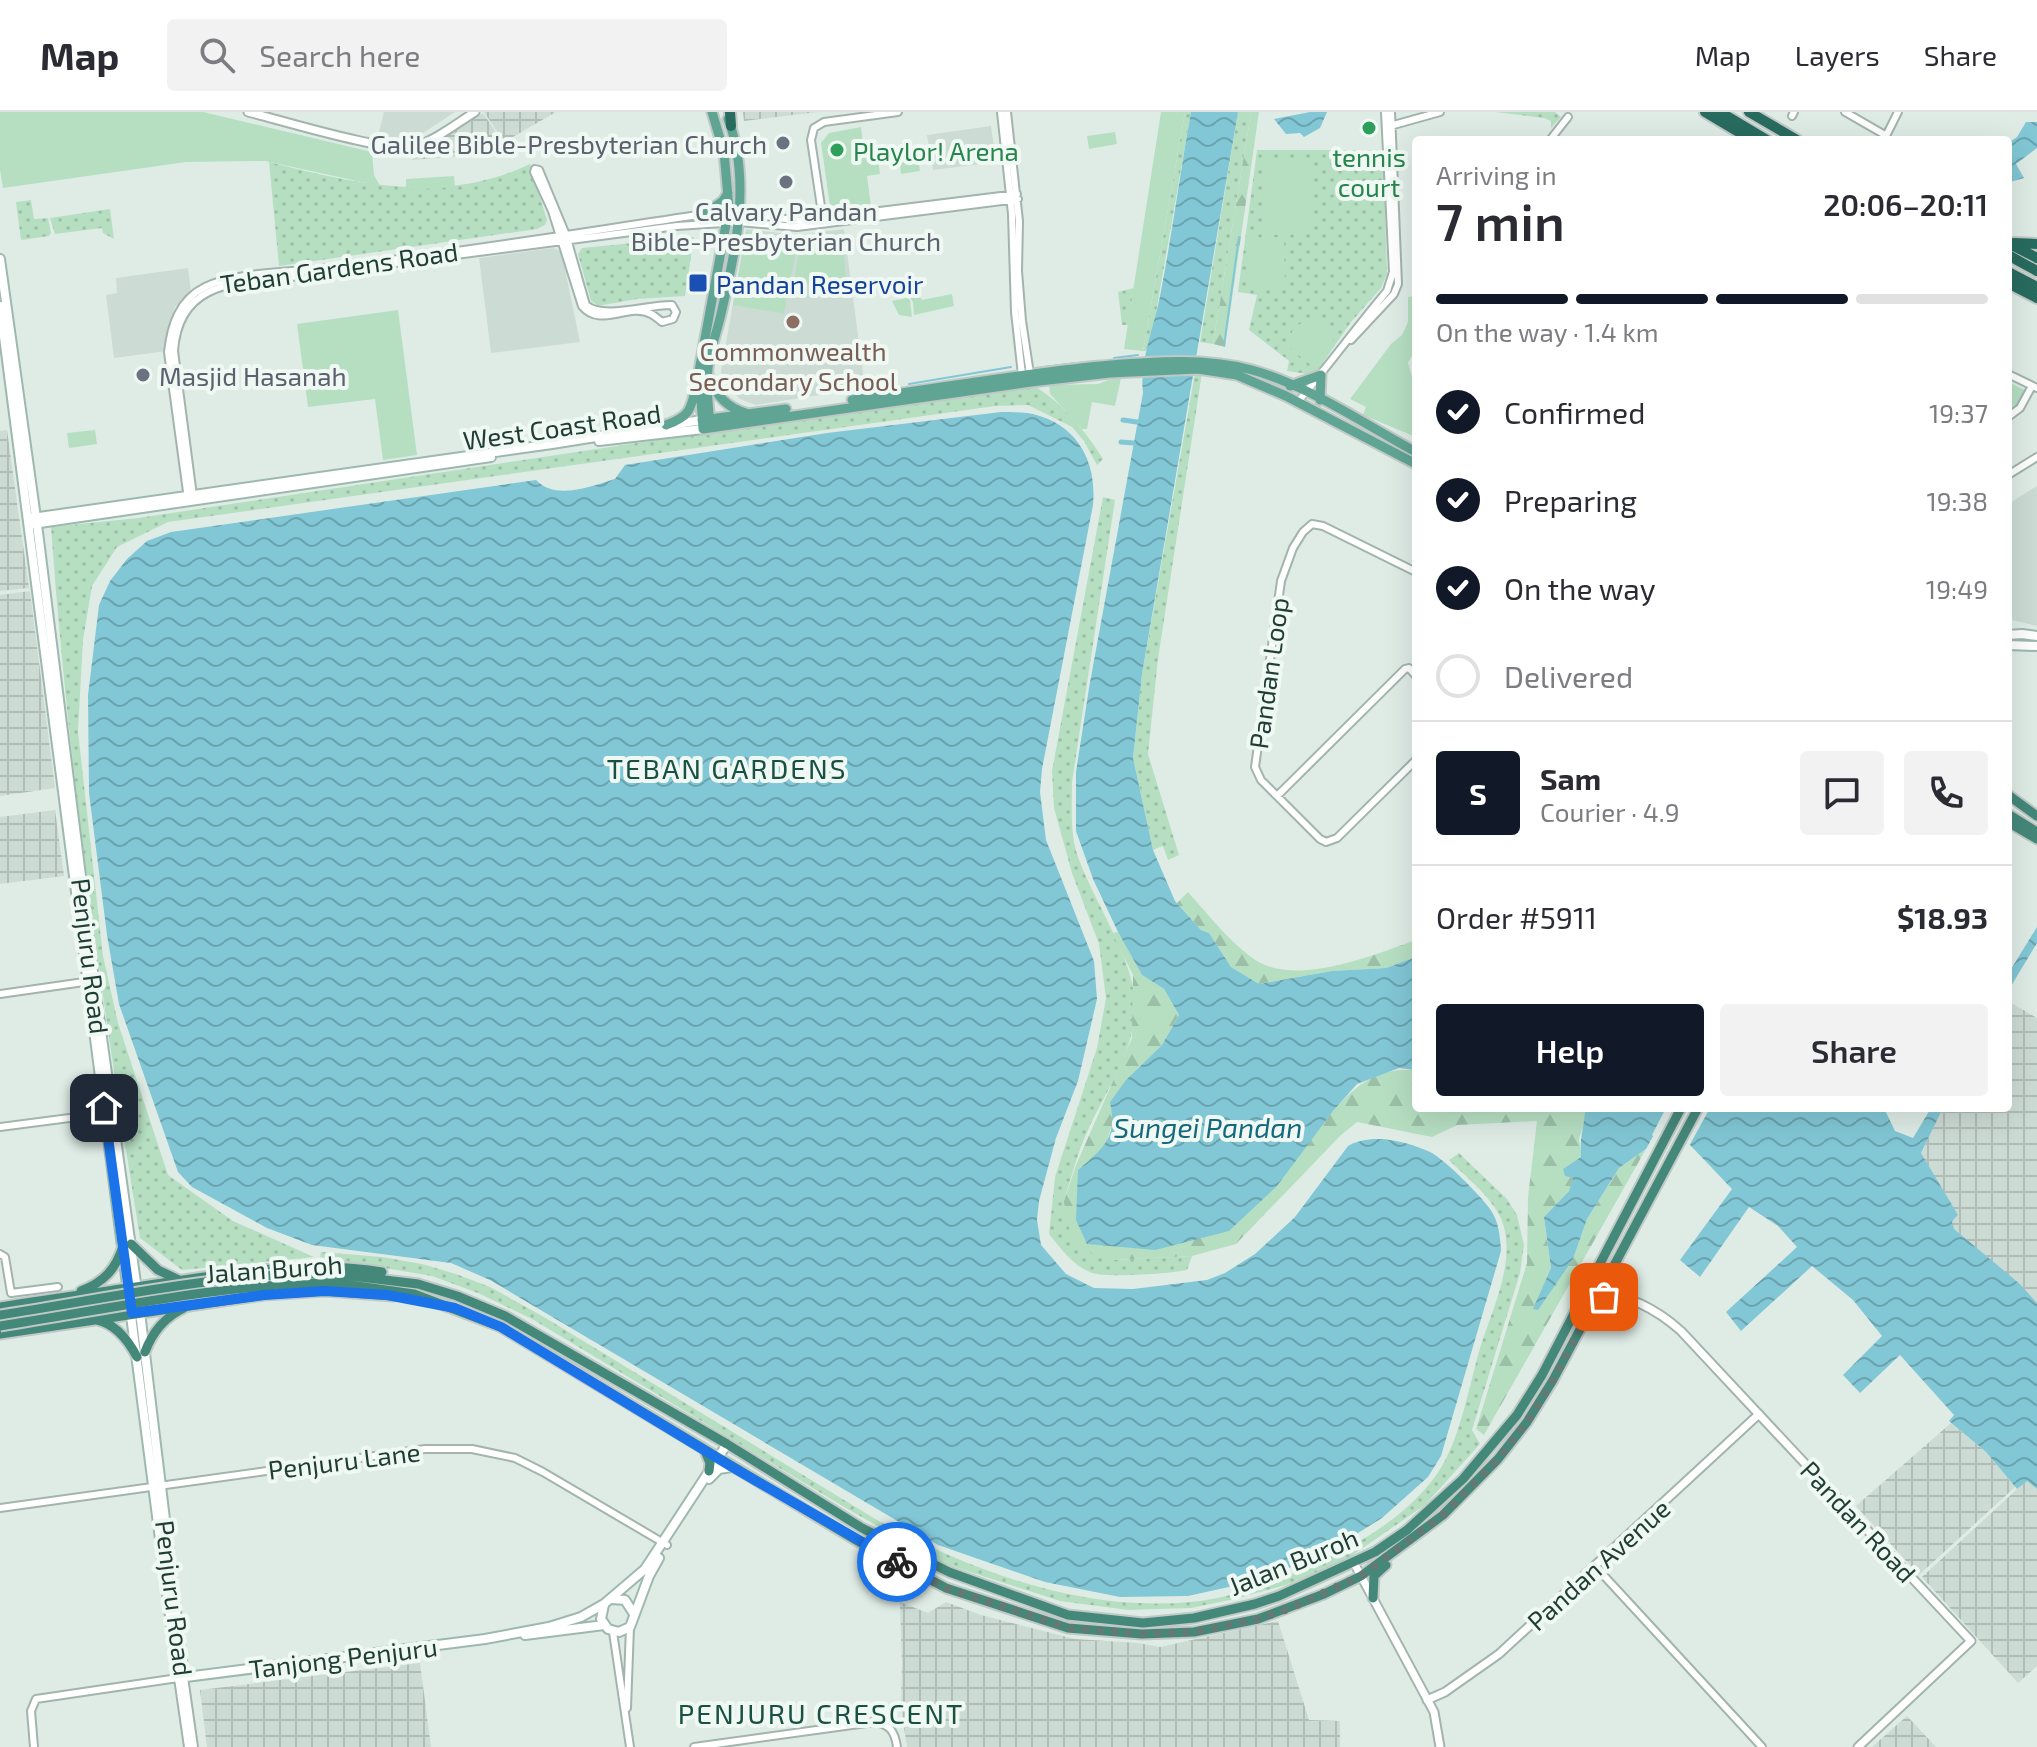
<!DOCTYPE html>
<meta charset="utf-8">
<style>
:root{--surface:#fff;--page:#f2f2f3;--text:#2b2b33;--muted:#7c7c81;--line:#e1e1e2;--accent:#111827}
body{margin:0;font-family:"Exo 2",sans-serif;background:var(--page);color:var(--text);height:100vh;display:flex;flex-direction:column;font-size:30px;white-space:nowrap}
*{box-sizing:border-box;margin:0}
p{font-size:26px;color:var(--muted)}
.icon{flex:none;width:44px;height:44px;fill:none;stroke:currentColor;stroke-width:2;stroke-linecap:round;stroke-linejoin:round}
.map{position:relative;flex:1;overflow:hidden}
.sheet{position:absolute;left:1412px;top:24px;width:600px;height:976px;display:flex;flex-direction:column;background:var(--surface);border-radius:8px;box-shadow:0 8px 32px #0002}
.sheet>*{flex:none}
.pin{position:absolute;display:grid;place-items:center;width:68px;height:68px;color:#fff;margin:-34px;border-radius:16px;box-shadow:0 4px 12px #0006}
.courier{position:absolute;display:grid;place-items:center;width:80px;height:80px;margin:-40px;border:6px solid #1a73e8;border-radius:50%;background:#fff;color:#222;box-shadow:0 2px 10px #0007}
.summary em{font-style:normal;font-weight:600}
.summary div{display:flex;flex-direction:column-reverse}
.summary{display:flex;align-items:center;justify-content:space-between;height:136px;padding:0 24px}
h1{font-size:52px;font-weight:600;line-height:60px}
.bar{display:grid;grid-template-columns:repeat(4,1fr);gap:12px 8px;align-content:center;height:96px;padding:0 24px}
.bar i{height:10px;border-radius:6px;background:var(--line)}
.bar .current{background:var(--accent)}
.bar p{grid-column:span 4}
.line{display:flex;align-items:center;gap:20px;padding:0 24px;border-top:2px solid var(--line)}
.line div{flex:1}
.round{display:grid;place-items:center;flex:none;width:84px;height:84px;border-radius:8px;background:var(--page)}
ol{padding:0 24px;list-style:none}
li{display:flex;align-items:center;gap:24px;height:88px}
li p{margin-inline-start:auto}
li .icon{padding:8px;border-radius:50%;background:var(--accent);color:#fff;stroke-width:4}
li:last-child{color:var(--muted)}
li i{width:44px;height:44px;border:4px solid var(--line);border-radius:50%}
.primary-button{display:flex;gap:16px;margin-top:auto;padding:16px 24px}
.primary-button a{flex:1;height:92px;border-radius:8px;background:var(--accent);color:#fff;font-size:32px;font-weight:600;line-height:92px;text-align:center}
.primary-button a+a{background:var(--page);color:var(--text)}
header{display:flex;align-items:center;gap:48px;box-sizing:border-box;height:112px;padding:0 40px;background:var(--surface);border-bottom:2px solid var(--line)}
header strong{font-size:38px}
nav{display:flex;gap:44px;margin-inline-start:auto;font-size:28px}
.search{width:560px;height:72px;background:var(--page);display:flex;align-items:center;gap:20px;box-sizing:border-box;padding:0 28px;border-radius:8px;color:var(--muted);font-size:30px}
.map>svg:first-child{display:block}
</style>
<header>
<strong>Map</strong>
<div class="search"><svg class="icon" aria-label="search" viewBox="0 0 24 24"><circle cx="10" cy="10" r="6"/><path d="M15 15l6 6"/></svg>Search here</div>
<nav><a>Map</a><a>Layers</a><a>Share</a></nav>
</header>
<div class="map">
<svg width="2037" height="1635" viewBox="0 0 2037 1635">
<defs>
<pattern id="industrial-grid" width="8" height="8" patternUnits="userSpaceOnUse" patternTransform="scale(2)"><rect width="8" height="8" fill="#cddbd5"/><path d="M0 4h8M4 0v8" fill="none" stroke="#b0bdb7"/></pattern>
<pattern id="grass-dots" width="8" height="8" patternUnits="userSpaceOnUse" patternTransform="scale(2)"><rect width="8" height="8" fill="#b6dfc2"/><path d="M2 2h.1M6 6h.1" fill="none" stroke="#9cc0a7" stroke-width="1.8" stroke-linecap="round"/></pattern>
<pattern id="forest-firs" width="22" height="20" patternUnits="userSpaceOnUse" patternTransform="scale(2)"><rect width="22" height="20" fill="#b6dfc2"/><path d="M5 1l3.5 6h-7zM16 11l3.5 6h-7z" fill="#9cc0a7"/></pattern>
<pattern id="water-waves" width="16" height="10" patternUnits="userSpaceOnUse" patternTransform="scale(2)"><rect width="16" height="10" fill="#82c7d6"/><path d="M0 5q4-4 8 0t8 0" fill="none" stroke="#6aa3ae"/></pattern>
</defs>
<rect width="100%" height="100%" fill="#dfece6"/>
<path fill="#cddbd5" d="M384 0H455L423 21 403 27 378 24Z
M991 14 996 50 933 58 927 23Z
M746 117 797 123 844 117 865 276 756 293 740 287 728 276 721 260Z
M553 136 560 139 565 157 580 230 491 241 479 146Z
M188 156 191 180 175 195 168 216 167 239 114 246 106 183 117 181 116 166Z
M2037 374V514L2012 508 2008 459V392Z"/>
<path fill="url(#industrial-grid)" d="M484 0H556L504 30Z
M743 0H818L744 9Z
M483 1 503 31 453 45 411 48Z
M7 318 29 476 0 479V319Z
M30 479 55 676 0 684V483Z
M55 698 64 764 0 772V705Z
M2008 889 2037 906V1191L1954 1117 1921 1041 1943 996H2008Z
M1951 1311 1986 1340 2015 1375 1919 1463 1856 1394Z
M2027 1368 2037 1377V1554L2018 1571 1922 1465Z
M900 1490 928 1501 946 1490 981 1503 1075 1527 1138 1531 1160 1535 1278 1509 1309 1608 1340 1609V1635H907L901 1596 902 1552Z
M420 1551 431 1635H207L200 1578Z
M1907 1604 1936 1635H1872Z"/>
<path fill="url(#grass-dots)" d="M1185 0H1191L1153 218 1146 239H1143Z
M1238 0H1251L1213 232 1200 230Z
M1495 0H1555L1561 5 1551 16V9L1544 6Z
M1257 38H1383L1387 162 1381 176 1351 210 1318 258 1307 262 1287 259 1289 249 1249 218 1257 183 1238 180Z
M269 50C357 72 444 93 530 52L547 108 545 113 537 117 279 154Z
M31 88 34 107 48 106 51 121 49 124 21 128 16 90Z
M110 97 114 127 103 121 102 116 55 122 50 106Z
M694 125 685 184 637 187 598 194 591 189 578 142 582 136Z
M1134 176 1128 213H1122L1118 180Z
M1195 261H1202L1158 547 1148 642 1179 743 1168 748 1163 734 1153 738 1133 646 1142 562Z
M1035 274C1064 293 1085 318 1103 347L1097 353 1084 329 1072 315 1028 293 995 294 168 410 117 435 92 474 83 528 78 619 103 844 118 911 168 1063 233 1109 314 1145 182 1158 140 1126C102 889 68 655 51 415L138 406 650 329Z
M1103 385 1115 388 1072 670C1072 693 1070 720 1077 742 1093 789 1132 842 1135 890 1137 937 1106 978 1087 1020 1077 1042 1071 1067 1064 1089L1114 1148 1192 1144 1187 1158C1167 1162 1116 1165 1097 1162 1077 1159 1061 1137 1049 1122L1055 1065 1097 936 1106 886 1099 832 1072 761 1054 696 1052 659Z
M1459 1041 1507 1087 1517 1103 1524 1133 1520 1161 1472 1318 1480 1332 1425 1393 1344 1449 1286 1473 1230 1488 1191 1496 1128 1498 1060 1489 945 1452 844 1395 532 1207 478 1181 432 1164 320 1145 321 1140 382 1145 422 1152 456 1162 490 1175 544 1205 877 1408C972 1459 1080 1500 1190 1490 1236 1486 1286 1466 1328 1446 1368 1427 1411 1399 1437 1362 1460 1329 1469 1274 1480 1236 1493 1195 1523 1136 1495 1096 1483 1078 1464 1063 1449 1048Z"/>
<path fill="url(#forest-firs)" d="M1251 0H1259L1225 235 1213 232Z
M1188 780C1207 801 1240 843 1265 853 1309 870 1373 843 1416 828V845L1386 856 1332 859 1259 872 1231 855 1209 821 1201 818 1177 791Z
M1118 820 1142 863 1164 877 1179 903 1162 933 1126 968 1105 1035 1078 1058 1333 999C1357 972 1378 955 1416 958V996H1585V1010L1579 1026 1581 1045 1569 1079 1544 1105 1551 1156 1534 1197 1573 1147 1587 1107 1619 1056 1646 1037 1484 1323 1476 1317 1527 1151 1528 1085 1537 1009 1457 1013 1432 1025 1357 1010 1340 1024 1236 1132 1192 1144 1114 1148 1093 1142 1076 1130 1066 1109 1064 1089 1076 1053 1132 926 1133 863 1112 821Z"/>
<path fill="#b6dfc2" d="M0 0H203L372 40 374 63 380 74 265 49 186 50 3 76 0 58Z
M1161 0H1185L1143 239 1124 237Z
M861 15 864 41 877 40 880 62 867 64 871 95 837 100 830 94 821 31 829 21Z
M1115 20 1117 32 1089 37 1087 24Z
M917 39 920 59 901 62 899 42Z
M1311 47 1312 122 1263 123V48Z
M454 64 455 75 406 78V67Z
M746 120 798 129 784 202 733 193Z
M842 122 846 166 806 172V177L792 179 801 128Z
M1284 125 1285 177 1247 176 1248 126Z
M916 180 922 188 952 182 954 194 914 203 913 190 909 184Z
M1416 184V236L1408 251 1413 268H1416V325L1363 303 1366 295 1350 287 1391 232 1402 223 1408 210V185Z
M907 186 910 188 912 205 899 203 892 189Z
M398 198 417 343 383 348 375 287 308 295 297 212Z
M1312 208 1327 215 1334 228 1311 253 1286 233C1292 218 1296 211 1312 208Z
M1121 266 1115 294 1092 290 1087 317H1082L1050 282 1049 273 1098 272 1111 267Z
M2008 270 2025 278 2017 294 2008 299Z
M95 318 97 332 69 336 67 321Z"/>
<path fill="url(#water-waves)" d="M1191 0H1238L1142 562 1133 646 1153 738 1175 789 1201 818 1209 821 1231 855 1259 872 1332 859 1386 856 1416 845V958L1399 956 1357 972 1333 999 1277 1074 1229 1119 1155 1138 1087 1132 1076 1108 1078 1058C1103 1036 1118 1026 1110 990L1126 968 1162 933 1179 903 1164 877 1142 863 1118 820 1093 767 1076 719V660L1089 576 1143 281C1139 249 1154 216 1160 184 1172 123 1180 61 1191 0Z
M1310 0H1327L1320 16 1304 25 1300 21 1286 22 1274 7Z
M2026 10H2037V36L2016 52 2024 66 2010 70 2008 62 2012 58 2008 54V31L2017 25Z
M1001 300C1011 300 1023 300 1033 302 1078 313 1097 350 1093 393L1042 657 1040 680 1046 728 1094 849 1097 887 1078 969 1056 1026 1039 1089 1037 1108 1041 1133 1066 1162 1094 1176 1133 1177 1207 1168 1225 1161 1255 1142 1295 1105 1348 1034C1371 1020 1408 1029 1432 1041 1445 1048 1481 1084 1490 1097 1499 1109 1500 1125 1501 1139L1441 1344 1428 1365 1382 1406 1326 1441 1256 1469 1188 1484 1120 1485 1045 1470 938 1433 490 1168 451 1151 312 1133 267 1116 192 1075 178 1060 119 892 107 823 89 681 88 583 99 493 110 469 127 447 147 429 171 420 536 368C556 389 591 374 615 367L625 353 827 321Z
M2037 815V831L2008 879V862Z
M1585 996H1884L1895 1019 1913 1026 1931 996H1943L1921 1041 1958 1103 1952 1109 1954 1117 2020 1172 2037 1191V1377L2027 1369 2017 1377 1986 1340 1949 1309 1954 1303 1900 1243 1860 1281 1843 1263 1882 1224 1853 1188 1812 1154 1741 1219 1726 1200 1797 1135 1778 1114 1749 1095 1700 1165 1680 1148 1732 1077 1671 1013 1657 1017 1646 1037 1619 1056 1587 1107 1573 1147 1538 1198 1533 1197 1551 1156 1544 1105 1569 1079 1573 1066 1565 1064 1563 1057 1581 1045C1579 1026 1585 1014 1585 996Z"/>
<path fill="#dfece6" d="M1666 996H1710L1688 1036 1670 1017 1659 1020 1656 1026 1652 1023Z"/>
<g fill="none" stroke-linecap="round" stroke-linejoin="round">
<path stroke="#82c7d6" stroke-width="2" d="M1224 234 1239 125
M1114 246 1138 243
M1044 255 1077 251
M909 272 1011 255"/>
<path stroke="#82c7d6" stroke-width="5" d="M1123 308 1137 310
M1121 330 1133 331"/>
<g stroke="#a2b4ad" stroke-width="10">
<path id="minor" d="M1001 0 1012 102 1015 200 1022 263
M1007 0 1019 109 1018 159 1022 209 1030 262
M1845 0 1885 23 1887 22 1898 0
M1792 4 1794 0
M1390 14 1440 0
M1550 28 1568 5
M535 57 539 58 566 123 586 193C603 208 649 192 672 193L676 200 673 207 662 210C658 207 655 204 651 202 628 190 601 217 582 194L552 99 534 60Z
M823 108 811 28 814 16 824 10 898 0
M311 162 677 114 739 110 797 115 1018 87
M1351 228 1394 182 1398 172 1391 0
M2008 262 2037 276
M1297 291C1328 254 1356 216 1387 179L1393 160 1385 0
M2008 305 2020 296 2032 274
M2008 363 2037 345
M193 384 174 239C179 165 243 171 300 164
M188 387 168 240C171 213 179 188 205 175 236 159 300 160 337 155 460 140 583 120 705 102L746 101 799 109 1017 82
M1416 460 1323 414 1312 412 1303 420 1293 436 1281 469 1255 655 1261 668 1320 727 1326 730 1337 726 1416 648
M1277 684 1405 557 1409 556 1416 564
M0 882 91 869
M0 1015 108 1001
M0 1142 5 1145 11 1181 58 1175
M0 1396 425 1337H472L515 1346 543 1360 667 1433
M1595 1454 1762 1635
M613 1520 630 1635
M184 1565 194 1635
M627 1596 630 1515
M34 1635 31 1599 36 1587 178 1566 188 1635
M694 1635 874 1610C890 1612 895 1620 897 1635"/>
</g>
<g stroke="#a2b4ad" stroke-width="11">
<path id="tertiary" d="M248 0C281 8 390 42 416 34 436 28 457 11 475 0
M1615 1156 1617 1175 1629 1185
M1597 1189C1621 1174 1662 1202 1681 1219L1971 1529 1858 1635
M1354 1451 1434 1600 1440 1635
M1427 1588 1445 1580 1499 1542 1759 1302"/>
</g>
<g stroke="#9db8af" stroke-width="12">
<path id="secondary" d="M0 147 38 420 94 868 140 1200 184 1565
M0 194 178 1566 485 1527 549 1515 581 1505 604 1492 645 1457 727 1332
M599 329 703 317
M32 406 552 332 702 308
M33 412 491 345
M2008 523 2022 522 2037 524
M2008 533 2037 534
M709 1367 719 1357 732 1355
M612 1487 625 1488 634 1502
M604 1493 601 1507 608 1517 619 1520 630 1515 649 1464 659 1446
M525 1523 604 1513"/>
</g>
<g stroke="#c0c9c6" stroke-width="13">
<path id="primary" d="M712 0 724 40 729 96 699 259 703 317 1031 270 1110 261 1198 257 1237 263 1286 284 1416 352
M705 102 723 89 728 81
M710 266C716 284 728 296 746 301
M1290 274 1321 263
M852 288C935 277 1017 262 1100 254 1151 250 1202 245 1252 258 1310 274 1364 312 1416 340
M1320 288 1321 263
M702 308 786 297
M710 311C708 293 706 274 708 256 710 237 717 220 721 202 735 140 752 69 728 7
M666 313C689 305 691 298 696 275"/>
</g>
<g stroke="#c0c9c6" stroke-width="13">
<path id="trunk" d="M2008 683 2037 704
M2008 702 2037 720
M2008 710 2037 727
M131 1132 158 1158 179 1168
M335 1162 418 1172 457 1184 505 1204 727 1332 862 1416 949 1460 1068 1503 1143 1511 1194 1506 1255 1492 1279 1484 1375 1440 1407 1418 1463 1367 1517 1303 1542 1263 1681 996
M336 1171 414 1182 501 1215 854 1427 946 1476 1068 1516 1142 1522 1194 1520 1258 1507 1324 1482 1361 1464 1443 1403 1498 1347 1527 1310 1553 1268 1698 996
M81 1179C104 1170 116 1157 123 1134
M0 1195C54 1186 109 1179 163 1171 235 1160 309 1148 382 1160
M97 1208C116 1212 128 1228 137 1245
M0 1222 264 1183 325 1179 393 1184
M145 1240C152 1221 165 1205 184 1196
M705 1339 710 1351 709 1359
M1373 1486 1374 1464 1386 1453"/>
</g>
<g stroke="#c0c9c6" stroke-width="14">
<path id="motorway" d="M730 0 731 14
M1705 0 1752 28
M1720 0 1767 28
M1749 0 1797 28
M2008 131 2037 146
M2014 131 2037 132
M2008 143 2037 159
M2008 160 2037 175
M2008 171 2037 186"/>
</g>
<use href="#minor" stroke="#fff" stroke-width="6"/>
<use href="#tertiary" stroke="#fff" stroke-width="7"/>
<use href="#secondary" stroke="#fff" stroke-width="8"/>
<use href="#primary" stroke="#60a594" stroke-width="9"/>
<use href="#trunk" stroke="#44887a" stroke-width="9"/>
<use href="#motorway" stroke="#286b5f" stroke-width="10"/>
<g stroke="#c0c9c6" stroke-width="13" stroke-linecap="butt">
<path id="trunk-bridge" d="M0 1203C106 1187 228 1159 335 1162
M0 1214C110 1197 224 1171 336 1171"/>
</g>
<use href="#trunk-bridge" stroke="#44887a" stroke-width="9"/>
</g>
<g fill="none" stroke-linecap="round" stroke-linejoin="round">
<path stroke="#627a73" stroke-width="8" stroke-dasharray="0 14.4" d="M897 1450 946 1476 1068 1516 1142 1522 1194 1520 1258 1507 1288 1497 1361 1464 1443 1403 1498 1347 1527 1310 1553 1268 1593 1193 1604 1185"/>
<path stroke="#1a73e8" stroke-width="10" d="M104 996 132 1201 264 1183 325 1179 387 1183 455 1196 501 1215 732 1355 897 1450"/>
</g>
<g fill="#2e9e5b" stroke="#f0f8f4" stroke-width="3">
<circle cx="1369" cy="16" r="8"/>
<circle cx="837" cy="38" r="8"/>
</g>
<g fill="#6b7280" stroke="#f0f8f4" stroke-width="3">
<circle cx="783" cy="31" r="8"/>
<circle cx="786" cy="70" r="8"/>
<circle cx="143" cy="263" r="8"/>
</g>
<rect fill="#1a4fb4" stroke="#f0f8f4" stroke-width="3" x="688" y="161" width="20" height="20" rx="4"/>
<circle fill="#8d6e63" stroke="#f0f8f4" stroke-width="3" cx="793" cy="210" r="8"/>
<g text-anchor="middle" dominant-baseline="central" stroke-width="8" stroke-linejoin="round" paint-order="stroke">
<g font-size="26" fill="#5b616d" stroke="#f0f8f4" text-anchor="end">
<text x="767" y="31">Galilee Bible-Presbyterian Church</text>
<text x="786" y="98" text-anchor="middle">Calvary Pandan<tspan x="786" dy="30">Bible-Presbyterian Church</tspan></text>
<text x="159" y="263" text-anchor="start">Masjid Hasanah</text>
</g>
<g font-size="26" fill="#27864d" stroke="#f0f8f4" text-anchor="start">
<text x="853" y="38">Playlor! Arena</text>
<text x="1369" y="44" text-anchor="middle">tennis<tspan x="1369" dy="30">court</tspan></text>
</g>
<g font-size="26" fill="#1f3d35" stroke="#f0f8f4">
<text transform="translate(339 155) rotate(-8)">Teban Gardens Road</text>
<text transform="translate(562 314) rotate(-8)">West Coast Road</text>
<text transform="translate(1268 561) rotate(-82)">Pandan Loop</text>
<text transform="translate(91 844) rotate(83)">Penjuru Road</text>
<text transform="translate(274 1156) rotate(-4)">Jalan Buroh</text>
<text transform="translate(344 1348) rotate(-7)">Penjuru Lane</text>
<text transform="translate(1859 1409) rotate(47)">Pandan Road</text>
<text transform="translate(1293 1449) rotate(-22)">Jalan Buroh</text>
<text transform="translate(1598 1452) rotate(-42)">Pandan Avenue</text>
<text transform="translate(175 1486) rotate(83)">Penjuru Road</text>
<text transform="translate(343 1545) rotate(-7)">Tanjong Penjuru</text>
</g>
<g font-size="26" fill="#164399" stroke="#f0f8f4" text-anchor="start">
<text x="716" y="171">Pandan Reservoir</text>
</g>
<g font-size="26" fill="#785e54" stroke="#f0f8f4">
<text x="793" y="238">Commonwealth<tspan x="793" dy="30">Secondary School</tspan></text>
</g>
<g font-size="28" letter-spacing="2" fill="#195044" stroke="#f0f8f4">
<text x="727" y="656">TEBAN GARDENS</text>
<text x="821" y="1601">PENJURU CRESCENT</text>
</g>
<g font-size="28" font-style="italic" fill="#15697d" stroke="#f0f8f4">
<text x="1208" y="1015">Sungei Pandan</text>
</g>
</g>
</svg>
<div class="pin" style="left:1604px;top:1185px;background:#ea580c"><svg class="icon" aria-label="bag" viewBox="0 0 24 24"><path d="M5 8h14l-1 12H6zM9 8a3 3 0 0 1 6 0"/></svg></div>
<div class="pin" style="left:104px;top:996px;background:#1f2937"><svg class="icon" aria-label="home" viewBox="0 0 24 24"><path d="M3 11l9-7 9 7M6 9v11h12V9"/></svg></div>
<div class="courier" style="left:897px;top:1450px"><svg class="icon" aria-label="bike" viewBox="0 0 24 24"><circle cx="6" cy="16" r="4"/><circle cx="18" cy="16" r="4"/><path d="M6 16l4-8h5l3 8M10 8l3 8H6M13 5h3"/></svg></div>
<section class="sheet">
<div class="summary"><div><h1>7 min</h1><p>Arriving in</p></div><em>20:06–20:11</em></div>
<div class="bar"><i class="current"></i><i class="current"></i><i class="current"></i><i></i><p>On the way · 1.4 km</p></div>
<ol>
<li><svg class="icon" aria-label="check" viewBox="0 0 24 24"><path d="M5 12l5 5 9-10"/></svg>Confirmed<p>19:37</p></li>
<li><svg class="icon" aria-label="check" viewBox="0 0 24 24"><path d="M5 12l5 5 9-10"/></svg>Preparing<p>19:38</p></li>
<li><svg class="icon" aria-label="check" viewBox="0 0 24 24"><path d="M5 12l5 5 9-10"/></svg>On the way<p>19:49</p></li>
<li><i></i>Delivered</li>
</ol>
<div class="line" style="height:144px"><b class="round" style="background:var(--accent);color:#fff">S</b><div><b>Sam</b><p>Courier · 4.9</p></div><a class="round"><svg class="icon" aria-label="chat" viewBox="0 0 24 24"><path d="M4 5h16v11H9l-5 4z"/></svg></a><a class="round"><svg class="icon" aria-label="phone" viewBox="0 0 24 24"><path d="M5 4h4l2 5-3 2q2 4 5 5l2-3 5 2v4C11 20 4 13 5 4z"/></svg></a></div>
<div class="line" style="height:104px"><div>Order #5911</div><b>$18.93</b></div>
<div class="primary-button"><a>Help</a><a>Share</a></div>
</section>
</div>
